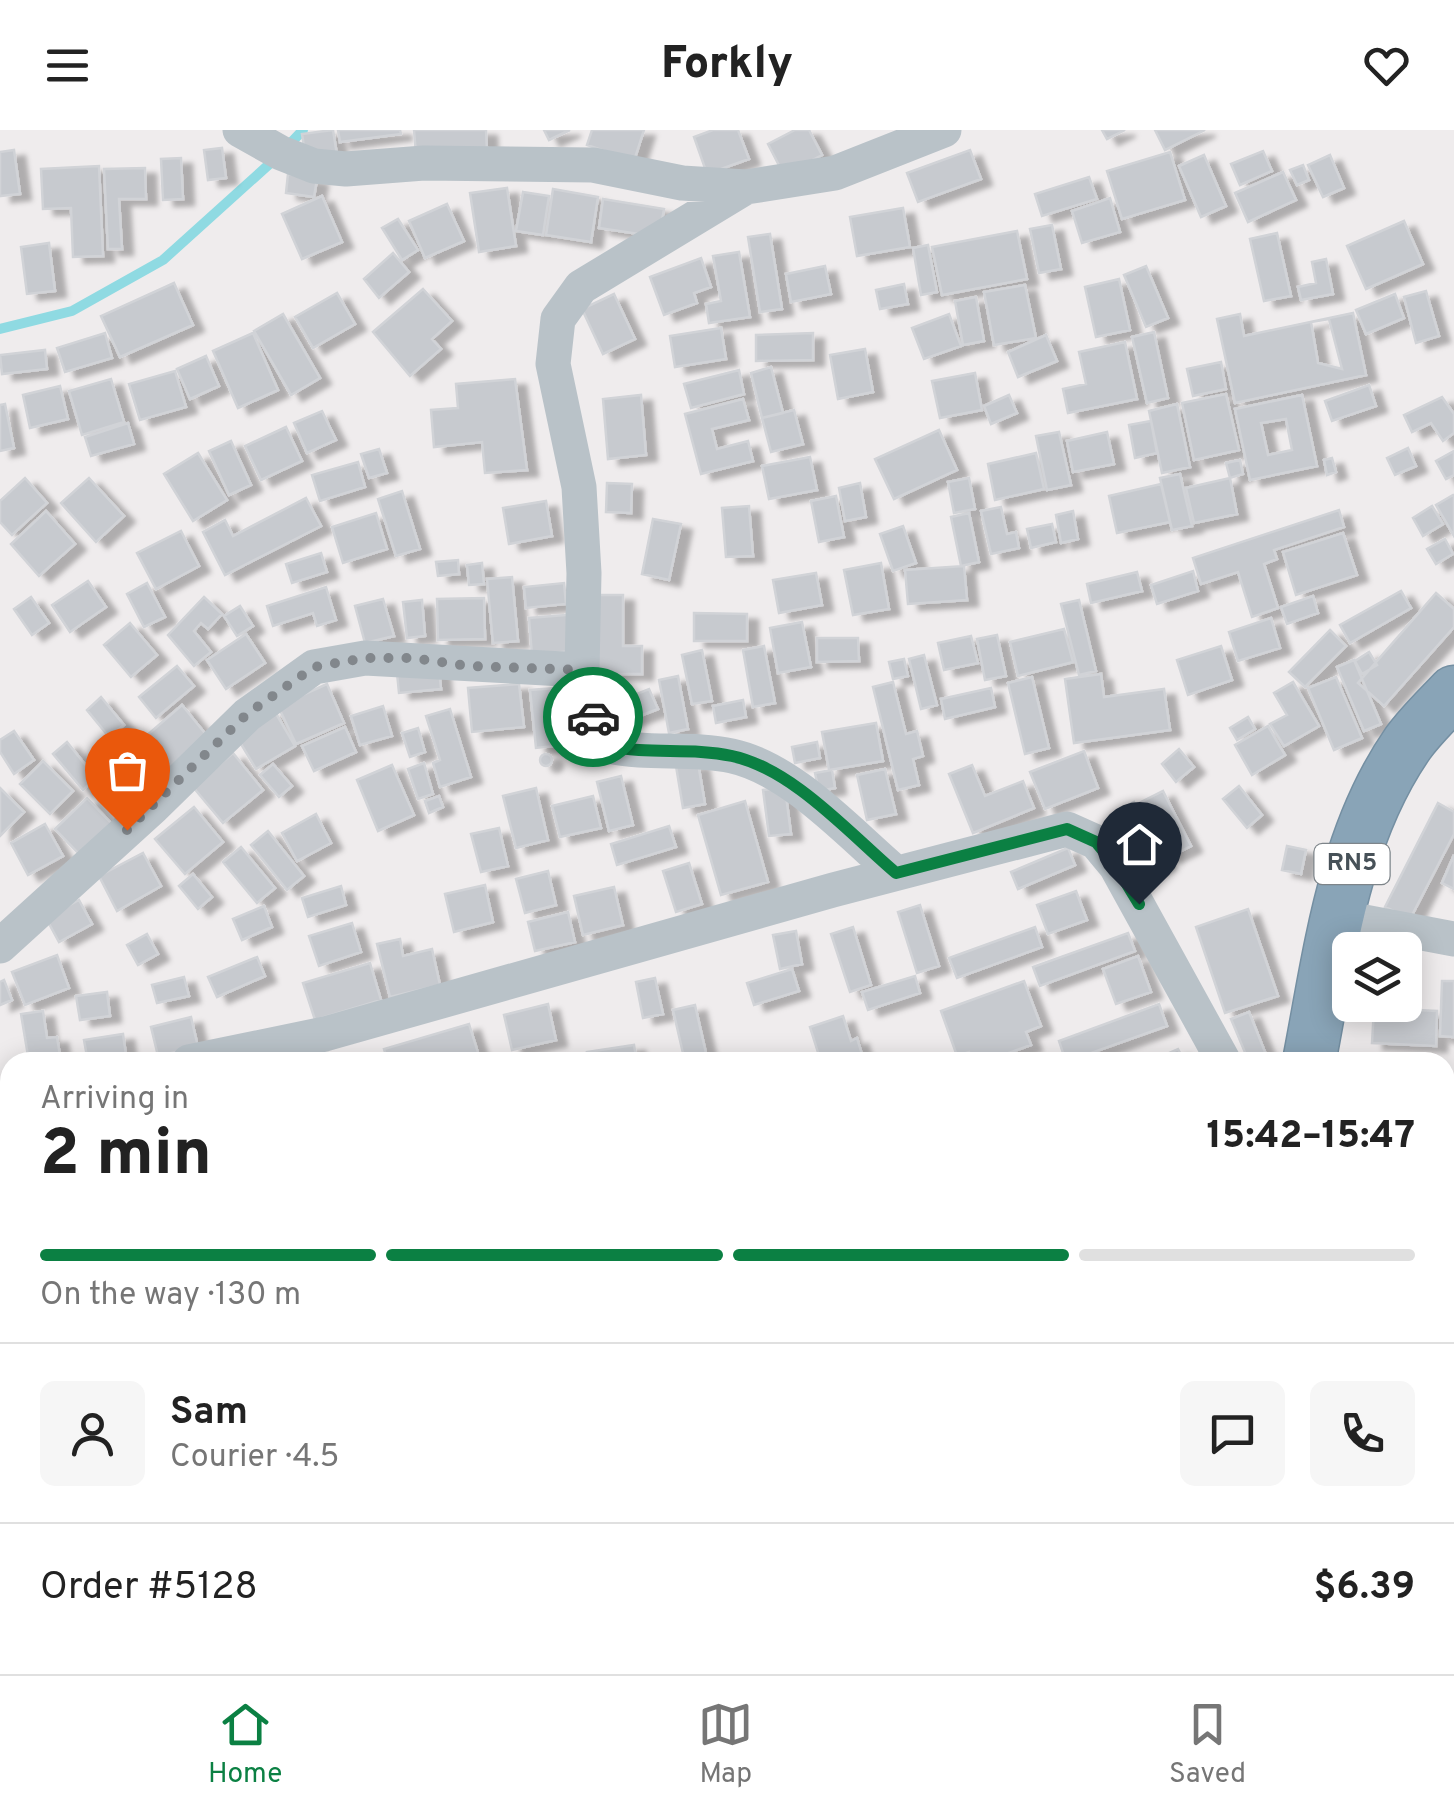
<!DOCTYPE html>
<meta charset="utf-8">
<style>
:root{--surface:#fff;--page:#f6f6f6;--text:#222;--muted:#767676;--line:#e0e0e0;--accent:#0b8043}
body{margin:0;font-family:Overpass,sans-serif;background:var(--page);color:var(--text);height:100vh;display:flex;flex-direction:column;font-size:38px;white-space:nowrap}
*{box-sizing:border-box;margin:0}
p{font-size:32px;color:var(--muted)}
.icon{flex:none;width:55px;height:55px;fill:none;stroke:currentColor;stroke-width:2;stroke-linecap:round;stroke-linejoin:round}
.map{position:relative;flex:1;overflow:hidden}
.drawer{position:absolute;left:0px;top:922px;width:1455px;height:622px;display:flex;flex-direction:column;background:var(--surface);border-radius:30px 30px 0 0;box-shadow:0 5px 25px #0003}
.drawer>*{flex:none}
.fabs{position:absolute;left:1332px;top:802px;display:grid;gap:20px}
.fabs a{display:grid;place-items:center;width:90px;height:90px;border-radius:15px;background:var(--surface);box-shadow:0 5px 25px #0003;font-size:50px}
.pin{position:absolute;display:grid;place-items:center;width:85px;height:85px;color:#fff;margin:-102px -42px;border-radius:50% 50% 50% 0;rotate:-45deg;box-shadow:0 0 10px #0007}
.pin .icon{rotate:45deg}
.courier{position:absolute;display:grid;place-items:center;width:100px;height:100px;margin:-50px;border:8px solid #0b8043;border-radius:50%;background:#fff;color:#222;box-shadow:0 2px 12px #0007}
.summary em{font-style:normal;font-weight:800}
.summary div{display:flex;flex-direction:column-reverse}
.summary{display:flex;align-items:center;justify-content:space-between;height:170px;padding:0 40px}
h1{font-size:65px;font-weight:800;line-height:75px}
.bar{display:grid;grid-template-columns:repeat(4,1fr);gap:15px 10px;align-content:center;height:120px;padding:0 40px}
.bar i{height:12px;border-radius:8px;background:var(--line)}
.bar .on{background:var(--accent)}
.bar p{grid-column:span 4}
.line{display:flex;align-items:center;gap:25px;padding:0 40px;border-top:2px solid var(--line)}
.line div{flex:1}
.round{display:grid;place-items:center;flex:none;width:105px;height:105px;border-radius:15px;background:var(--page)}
header{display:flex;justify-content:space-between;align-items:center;height:130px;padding:0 40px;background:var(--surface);font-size:45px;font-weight:800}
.tabs{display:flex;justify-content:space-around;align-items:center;height:140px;border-top:2px solid var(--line);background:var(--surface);font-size:28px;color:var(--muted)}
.tabs a{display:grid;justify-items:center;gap:5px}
.tabs .on{color:var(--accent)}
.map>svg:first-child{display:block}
</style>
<header><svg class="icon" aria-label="menu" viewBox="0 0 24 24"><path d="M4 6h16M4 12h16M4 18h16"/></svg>Forkly<svg class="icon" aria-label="heart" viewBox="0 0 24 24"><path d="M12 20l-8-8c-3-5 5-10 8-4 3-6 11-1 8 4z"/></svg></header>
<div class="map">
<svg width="1454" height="1544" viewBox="0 0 1454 1544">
<defs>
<filter id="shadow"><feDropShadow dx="11" dy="6" stdDeviation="2.5" flood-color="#0004"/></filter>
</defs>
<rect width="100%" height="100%" fill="#efeced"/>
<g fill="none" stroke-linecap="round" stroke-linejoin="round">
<path stroke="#8fdae2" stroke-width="10" d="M287 17 303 0
M0 199 72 181 163 130 275 29
M0 1303 10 1299
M1445 1316H1454
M954 1544 956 1535"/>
</g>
<path fill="#c7cacf" stroke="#d1d3d7" stroke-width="2.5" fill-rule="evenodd" filter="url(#shadow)" d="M333 0 337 25 306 29 302 4Z
M338 0H400L401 4 340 12Z
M414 0H486L487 21 416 24Z
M544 0H570L549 10Z
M592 0H644L634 31 587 15Z
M713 0H738L749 29 707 44 694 7Z
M795 0H809L822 25 784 45 768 14Z
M1102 0H1125L1107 9Z
M1155 0H1205L1165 20Z
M222 18 226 48 208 50 204 20Z
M14 20 20 64 0 66V22Z
M970 20 981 49 918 72 907 43Z
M1263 21 1272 41 1240 55 1231 34Z
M1170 22 1185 70 1122 89 1107 41Z
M1204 25 1226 76 1201 87 1179 36Z
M1330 25 1344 58 1323 67 1308 35Z
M181 28 183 69 163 70 161 29Z
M1303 35 1309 50 1297 55 1290 40Z
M99 36 103 126 73 127 71 78 43 79 41 39Z
M145 38 146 69H119L122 119H108L104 39Z
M1283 42 1296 70 1248 92 1235 63Z
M288 44 317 49 314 67 286 63Z
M1089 47 1097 69 1042 86 1035 64Z
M507 58 516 116 479 122 470 63Z
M553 59 598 67 591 112 546 105Z
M523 62 549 66 543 105 516 101Z
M322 66 342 112 302 129 282 84Z
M1110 68 1120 102 1082 113 1072 81Z
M603 69 664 79 659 107 599 98Z
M447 74 464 111 425 128 409 91Z
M903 78 910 117 857 126 850 87Z
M398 89 418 120 402 130 382 98Z
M1404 91 1423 134 1366 159 1347 116Z
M1052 95 1061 139 1039 143 1030 99Z
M1017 101 1027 149 942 165 932 117Z
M1277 103 1291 166 1264 171 1250 109Z
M770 104 782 179 760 182 748 107Z
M49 113 55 161 27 164 21 117Z
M928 115 937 162 921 165 913 118Z
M739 122 750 187 709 193 706 174 721 171 713 126Z
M393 123 409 142 379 168 364 149Z
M701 128 711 157 694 163 697 173 664 185 650 147Z
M1326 129 1333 164 1301 170 1298 157 1316 153 1312 132Z
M825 136 831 164 791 172 786 144Z
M1146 136 1168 188 1146 197 1124 145Z
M1119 149 1130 200 1096 207 1085 157Z
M174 153 193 195 120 227 101 186Z
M904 154 908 174 880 179 876 160Z
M1025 155 1036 208 994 215 984 162Z
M423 159 452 191 432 209 441 219 410 246 373 202Z
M1426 161 1439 206 1416 213 1404 167Z
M337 163 355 194 313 218 295 187Z
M614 164 635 209 603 224 582 179Z
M1395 164 1404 188 1366 204 1356 180Z
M976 167 984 211 963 215 955 171Z
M1353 183 1366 245 1235 273 1217 189 1240 184 1244 206Z
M283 184 320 248 291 265 254 201Z
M949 184 961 216 924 229 912 198Z
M1329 189 1342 239 1318 233 1311 192Z
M721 198 726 229 675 237 670 206Z
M1154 202 1168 268 1147 273 1132 207Z
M105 203 112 228 65 242 57 218Z
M253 203 278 260 238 278 213 221Z
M813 203V230L756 231V205Z
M1046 205 1057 231 1018 247 1008 222Z
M1125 212 1137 269 1068 283 1063 259 1086 254 1079 222Z
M865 219 873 262 838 269 830 225Z
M45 220 47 239 2 244 0 225Z
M206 226 219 256 190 269 177 239Z
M1221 232 1226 259 1193 266 1187 239Z
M771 237 783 283 762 288 751 243Z
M739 240 744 264 691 278 684 254Z
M175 241 186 277 140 290 129 254Z
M975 243 982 280 940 288 932 251Z
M111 249 124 292 82 305 69 261Z
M515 249 527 340 485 343 482 312 434 317 431 280 458 278 456 254Z
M1369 255 1376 276 1332 291 1325 271Z
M60 256 68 289 30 298 23 265Z
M1226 264 1239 320 1194 330 1182 273Z
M641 265 646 325 608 329 603 269Z
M1009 265 1017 283 991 294 984 276Z
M1302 265 1317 336 1250 350 1235 279ZM1286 289 1292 320 1268 325 1261 293Z
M1442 267 1454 284V303L1443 311 1431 293 1412 302 1404 285Z
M743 269 749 290 712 299 717 319 748 311 753 331 701 344 685 284Z
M5 274 14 318 0 321V275Z
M1177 274 1190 337 1162 343 1149 281Z
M794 280 803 314 771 322 762 288Z
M322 281 336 310 307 323 294 293Z
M1151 291 1157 323 1135 328 1129 295Z
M128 293 134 314 91 326 85 307Z
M286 297 302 331 261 350 245 316Z
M939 300 957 340 894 369 875 329Z
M1059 302 1071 355 1047 360 1036 306Z
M1107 302 1114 334 1073 342 1067 311Z
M231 311 251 355 229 365 209 321Z
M1408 318 1416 336 1395 345 1387 328Z
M379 319 387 343 369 348 361 324Z
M1454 321V345L1446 349 1436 331Z
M198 323 227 370 193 391 164 344Z
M1036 323 1044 359 995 370 988 334Z
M810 327 817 360 769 369 762 336Z
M1332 328 1336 342 1327 345 1324 330Z
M1240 330 1243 344 1230 348 1226 333Z
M358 332 365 357 320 371 312 345Z
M1180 344 1192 396 1172 400 1160 348Z
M25 348 47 373 12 405 0 392V371Z
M89 348 124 386 96 412 61 373Z
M969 348 975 379 954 383 948 352Z
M1230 348 1237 384 1194 393 1186 358Z
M607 353 632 354 631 383 606 382Z
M860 353 866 387 845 391 839 358Z
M1161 354 1170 392 1117 403 1109 366Z
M402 361 420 419 396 426 378 369Z
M1453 365 1454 366V406L1436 375Z
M836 366 844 407 819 412 811 371Z
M306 368 321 396 225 445 203 402 225 390 233 406Z
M546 371 552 406 509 414 503 378Z
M749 376 753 426 726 427 722 378Z
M1432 376 1443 394 1423 406 1413 388Z
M1001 377 1007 404 1016 402 1019 418 991 424 981 381Z
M1339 380 1344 397 1274 420 1277 429 1264 434 1278 478 1252 487 1238 442 1201 454 1193 428Z
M46 381 75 414 39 446 11 414Z
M1073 381 1078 409 1061 413 1056 385Z
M376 383 387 419 343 433 332 397Z
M969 383 979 432 961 436 951 387Z
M653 389 681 394 669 450 642 444Z
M1052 394 1056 412 1031 418 1027 399Z
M903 396 916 433 893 441 880 404Z
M181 401 199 436 156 459 137 423Z
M1343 403 1357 445 1296 465 1283 422Z
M1445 409 1453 424 1436 434 1427 419Z
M321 423 327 442 292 453 286 434Z
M458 430 459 444 438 446 436 432Z
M482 433 484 454 469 455 467 435Z
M881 433 889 479 853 485 844 440Z
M964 436 967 470 908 474 905 440Z
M1193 441 1198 461 1157 474 1151 455Z
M1137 442 1142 461 1091 473 1087 454Z
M816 443 822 475 779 483 773 450Z
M512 447 518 511 493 513 487 449Z
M88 451 106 477 70 502 52 475Z
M147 453 165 487 144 497 127 464Z
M564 453 566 474 526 478 524 457Z
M326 457 336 490 317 496 313 483 273 496 267 476Z
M1401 461 1411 478 1350 513 1340 495Z
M1436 463 1454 479V497L1384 576 1358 553Z
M592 465H623V516H642V544H592Z
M1313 466 1318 483 1287 494 1281 477Z
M31 467 49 493 32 505 14 479Z
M204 467 222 484 208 499 201 493 194 501 211 522 194 536 168 505Z
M484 468 485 509 438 510 437 469Z
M383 469 394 506 365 513 355 476Z
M422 470 425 506 407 508 403 472Z
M1079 470 1096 541 1079 545 1061 474Z
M240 476 253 496 237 506 224 486Z
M694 483 747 484V511H694Z
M578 484 582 520 532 525 529 488Z
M1271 488 1280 518 1238 531 1229 502Z
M802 492 811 537 778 543 770 498Z
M130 493 157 525 131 547 104 515Z
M1064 499 1073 532 1018 546 1010 512Z
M1330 500 1346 516 1305 557 1289 542Z
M246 504 265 533 226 559 207 530Z
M997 505 1006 546 985 550 977 509Z
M971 506 978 533 944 540 938 513Z
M817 508H858L859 531 817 532Z
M764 516 775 573 753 577 743 520Z
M1221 516 1232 550 1188 565 1177 530Z
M702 520 712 571 692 574 682 525Z
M1369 522 1377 535 1362 544 1355 531Z
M924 525 937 575 921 579 909 529Z
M904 529 908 546 893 549 889 532Z
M1354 530 1381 594 1364 601 1337 537Z
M177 536 194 556 156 588 139 567Z
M439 539 441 559 399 563 397 543Z
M1101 544 1104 567 1164 559 1170 600 1074 613 1065 549Z
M678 546 688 599 669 603 659 550Z
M1032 547 1049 618 1025 624 1008 553Z
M1336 547 1362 608 1334 620 1308 558Z
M893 552 906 604 917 601 923 626 913 629 919 655 898 660 873 557Z
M1293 552 1319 596 1284 616 1270 594 1287 585 1274 563Z
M327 554 344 593 296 614 278 576Z
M519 554 524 597 472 602 468 558Z
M569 557 574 614 536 618 530 560Z
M991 558 995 577 945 589 941 569Z
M649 559 658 579 611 597 604 577Z
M101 567 124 595 109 607 87 580Z
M743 570 746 587 716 593 713 576Z
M182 575 208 607 171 639 145 607Z
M383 576 392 606 360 615 351 586Z
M450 579 471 647 440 657 433 633 440 630 426 586Z
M274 580 295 616 256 639 235 604Z
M1248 587 1255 599 1237 610 1230 598Z
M876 593 883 631 829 640 822 602Z
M1268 596 1285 625 1252 645 1235 615Z
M345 597 356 622 314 641 302 616Z
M418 598 425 622 410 627 402 603Z
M14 601 34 630 14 644 0 622V610Z
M67 612 96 648 83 660 53 624Z
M817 612 820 628 795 633 792 617Z
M1179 619 1194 637 1176 652 1162 634Z
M1084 621 1098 658 1045 679 1030 642Z
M233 623 263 660 223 693 193 657Z
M540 630a6 6 0 1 1 12 0a6 6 0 1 1-12 0Z
M124 628 151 656 119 688 92 660Z
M43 631 73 661 50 684 20 654Z
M424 633 433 664 418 669 408 639Z
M698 633 705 674 683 678 676 636Z
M273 634 292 656 279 667 260 645Z
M392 635 414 685 378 701 357 650Z
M972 635 985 666 1023 651 1034 678 973 703 949 644Z
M885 639 896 684 867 690 857 645Z
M832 640 835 658 819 661 815 643Z
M621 646 633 695 609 701 597 652Z
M1239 656 1262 685 1247 698 1223 669Z
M0 658 24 682 0 706Z
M536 658 548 710 516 718 503 666Z
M785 658 791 704 769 706 763 660Z
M1163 661 1191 716 1169 727 1141 672Z
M439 666 443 677 429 683 425 671Z
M593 666 601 698 560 707 552 676Z
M87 668 114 696 82 727 55 699Z
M745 671 768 752 721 765 698 685Z
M1134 672 1165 733 1143 745 1112 684Z
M1438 673 1454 682V704L1410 789 1385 777Z
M194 677 223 712 185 744 155 709Z
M316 684 331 713 297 731 282 703Z
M45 694 63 726 28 745 11 713Z
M669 696 676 717 617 735 611 714Z
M499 698 508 736 481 742 471 704Z
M268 701 304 746 287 760 251 715Z
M1287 716 1306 720 1301 744 1282 740Z
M241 717 275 758 257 773 223 732Z
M1068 718 1075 735 1018 759 1011 742Z
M143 723 161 756 117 781 99 746Z
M1454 725V759L1442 753Z
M689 733 702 774 676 782 663 741Z
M548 741 556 775 525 783 516 749Z
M193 744 212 767 198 779 179 756Z
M485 755 493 792 454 802 445 764Z
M341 756 346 775 308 787 302 768Z
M614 757 623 795 583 805 574 766Z
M1076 761 1087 790 1048 804 1037 775Z
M79 770 92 794 59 812 46 788Z
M920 775 939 836 917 843 898 782Z
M264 776 272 797 242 810 233 789Z
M1248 779 1278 866 1225 883 1196 797Z
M568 782 575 812 535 821 528 792Z
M352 793 361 822 319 836 309 806Z
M853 797 871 855 850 862 831 804Z
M1035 797 1042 817 957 848 949 828Z
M796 801 802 834 780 839 773 805Z
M1128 803 1135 821 1040 856 1033 837Z
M147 804 158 824 138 835 127 815Z
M400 809 403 826 432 819 440 855 390 867 377 814Z
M57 825 69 858 25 875 12 842Z
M1138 826 1151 862 1116 874 1103 839Z
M257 827 265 846 217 867 208 847Z
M370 833 381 870 315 890 303 853Z
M792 839 799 861 754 875 747 853Z
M915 846 920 863 868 880 862 862Z
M184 847 189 866 157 873 152 855Z
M655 848 663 884 643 888 636 852Z
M4 850 12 870 0 875V852Z
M1024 851 1041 896 1026 902 1031 915 984 932H973L969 922 957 926 941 881Z
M1442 851H1454V907L1440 906Z
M107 862 110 886 80 890 76 866Z
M548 874 556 910 512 920 504 885Z
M1159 874 1167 896 1066 932 1059 911Z
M695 875 708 932H685L673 880Z
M1374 878 1437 881 1436 916 1372 913Z
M43 881 47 908 57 907 61 932H29L21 884Z
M1249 882 1269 932H1249L1231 889Z
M843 886 851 911 857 908 863 928 849 932H821L810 897Z
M191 887 198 917 158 926 151 897Z
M469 894 480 929 467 932H388L384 919Z
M123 904 127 932H88L84 910Z
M634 915 637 932H589L587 922Z
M1178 919 1185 932H1149Z
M1445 1021H1454V1057H1445Z
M10 1059V1080L0 1081V1061Z
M1445 1121H1454V1146L1445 1145Z
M5 1147 10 1152V1177L0 1186V1151Z
M1445 1151H1454V1177H1445Z
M1445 1184H1454V1205H1445Z
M1445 1212H1454V1237H1445Z
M1445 1249H1454V1274H1445Z
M5 1331 10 1341V1377L0 1383V1334Z
M1445 1355H1449V1401H1445Z
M10 1431V1457L0 1461V1435Z
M1445 1489H1454V1512H1445Z
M10 1502V1535H19L5 1544 0 1538V1511Z
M37 1535H60L65 1544H42Z
M71 1535H100V1536L85 1544H76Z
M129 1535 136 1544H112Z
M137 1535H188L192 1539 185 1544H144Z
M198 1535H216L220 1541 203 1544Z
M400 1535H445L449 1544H391L389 1540Z
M549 1535H579L584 1544H554Z
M679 1535H756L758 1537 750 1544H688Z
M822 1535H854L862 1544H824L818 1538Z
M1209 1535H1232L1234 1544H1212Z
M1255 1535H1304L1305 1539 1281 1544H1257Z"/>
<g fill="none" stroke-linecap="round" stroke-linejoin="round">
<g stroke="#748fa2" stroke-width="55">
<path id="highway" d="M1309 932C1330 824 1343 706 1408 613 1421 595 1439 578 1454 562
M1150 1544 1153 1535"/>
</g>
<path stroke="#b9c2c8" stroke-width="35" d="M240 0 281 23 314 36 346 39 424 33 593 35 682 53 746 57 835 43 944 0
M746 57 581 157 558 189 553 234 579 357 584 443 582 540 594 593 608 616C649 625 691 617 732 626 792 639 850 704 896 743
M1338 787 1454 809
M0 816 153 677 247 585 314 537 365 528 582 540
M189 932 325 904 833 760 1067 699 1096 712 1116 736 1224 932
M0 974 10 972
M1329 1535 1331 1544
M232 1544 249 1535"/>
<use href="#highway" stroke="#89a4b7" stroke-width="52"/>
</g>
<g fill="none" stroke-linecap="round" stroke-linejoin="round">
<path stroke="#82878c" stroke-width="10" stroke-dasharray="0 18" d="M127 700 247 584 314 537 365 528H412L468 536 582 540 593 587"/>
<path stroke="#0b8043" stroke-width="12" d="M593 587 608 616C649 625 691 617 732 626 793 639 850 704 896 743L1067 699 1096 712 1116 736 1139 774"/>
</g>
<g text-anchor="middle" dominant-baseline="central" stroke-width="8" stroke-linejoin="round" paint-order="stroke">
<rect fill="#fff" stroke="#7e858a" stroke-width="2.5" x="1314.5" y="714" width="75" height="40" rx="8"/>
<g font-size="25" font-weight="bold" fill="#475158">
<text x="1352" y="734">RN5</text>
</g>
</g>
</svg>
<div class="fabs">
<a><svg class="icon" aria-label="layers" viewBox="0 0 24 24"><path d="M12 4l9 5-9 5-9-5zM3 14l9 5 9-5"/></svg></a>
</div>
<div class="pin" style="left:127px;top:700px;background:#ea580c"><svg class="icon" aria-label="bag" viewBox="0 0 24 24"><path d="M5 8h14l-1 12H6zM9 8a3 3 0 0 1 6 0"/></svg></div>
<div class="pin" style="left:1139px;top:774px;background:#1f2937"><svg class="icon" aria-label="home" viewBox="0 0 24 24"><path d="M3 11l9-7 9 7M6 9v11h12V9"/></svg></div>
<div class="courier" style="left:593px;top:587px"><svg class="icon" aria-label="car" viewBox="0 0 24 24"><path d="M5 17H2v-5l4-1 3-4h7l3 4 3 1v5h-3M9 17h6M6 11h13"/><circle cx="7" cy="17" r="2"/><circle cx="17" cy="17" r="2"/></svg></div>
<section class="drawer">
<div class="summary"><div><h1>2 min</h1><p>Arriving in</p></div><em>15:42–15:47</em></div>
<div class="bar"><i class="on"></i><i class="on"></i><i class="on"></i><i></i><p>On the way · 130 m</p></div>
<div class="line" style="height:180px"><a class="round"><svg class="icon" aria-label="person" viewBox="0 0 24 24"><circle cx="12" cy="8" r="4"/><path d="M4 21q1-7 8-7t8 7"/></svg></a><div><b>Sam</b><p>Courier · 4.5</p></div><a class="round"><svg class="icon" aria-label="chat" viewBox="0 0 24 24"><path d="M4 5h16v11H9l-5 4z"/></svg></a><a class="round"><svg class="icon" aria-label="phone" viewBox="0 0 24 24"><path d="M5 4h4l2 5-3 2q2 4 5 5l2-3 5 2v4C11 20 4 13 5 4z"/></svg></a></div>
<div class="line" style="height:130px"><div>Order #5128</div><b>$6.39</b></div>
</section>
</div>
<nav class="tabs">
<a class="on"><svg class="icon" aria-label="home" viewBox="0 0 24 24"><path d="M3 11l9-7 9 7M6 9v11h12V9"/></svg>Home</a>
<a><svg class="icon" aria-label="map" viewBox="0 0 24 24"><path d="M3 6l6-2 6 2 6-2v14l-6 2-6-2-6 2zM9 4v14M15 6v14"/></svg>Map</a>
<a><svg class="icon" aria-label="saved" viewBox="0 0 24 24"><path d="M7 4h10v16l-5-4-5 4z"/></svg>Saved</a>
</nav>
